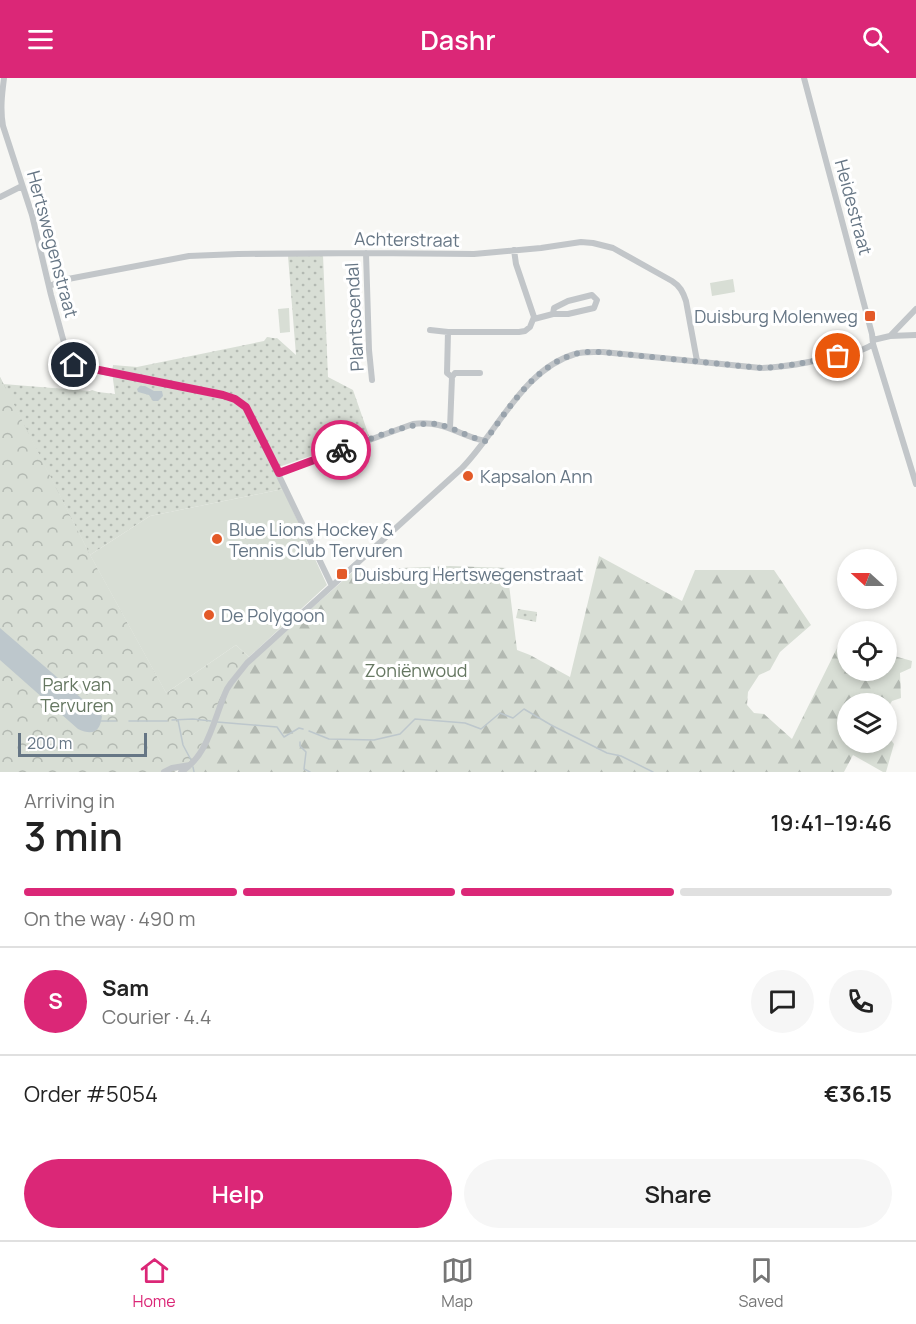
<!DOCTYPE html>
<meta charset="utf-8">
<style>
:root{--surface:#fff;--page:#f6f6f6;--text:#222;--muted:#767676;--line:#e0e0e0;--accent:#db2777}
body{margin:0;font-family:Manrope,sans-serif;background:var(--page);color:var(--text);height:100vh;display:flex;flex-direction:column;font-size:22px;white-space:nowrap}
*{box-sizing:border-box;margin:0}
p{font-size:20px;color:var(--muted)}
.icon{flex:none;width:33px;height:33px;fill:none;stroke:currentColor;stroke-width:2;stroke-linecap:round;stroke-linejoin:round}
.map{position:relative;height:694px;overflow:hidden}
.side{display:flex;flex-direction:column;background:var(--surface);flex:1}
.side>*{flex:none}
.needle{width:39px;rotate:291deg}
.fabs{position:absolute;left:837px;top:471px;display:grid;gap:12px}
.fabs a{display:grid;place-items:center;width:60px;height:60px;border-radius:50%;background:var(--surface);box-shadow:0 3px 9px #0003;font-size:30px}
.scale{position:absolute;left:18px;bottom:15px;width:129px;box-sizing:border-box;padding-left:6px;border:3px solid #667685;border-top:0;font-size:16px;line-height:21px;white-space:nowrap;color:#667685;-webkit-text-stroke:4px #fff;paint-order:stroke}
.pin{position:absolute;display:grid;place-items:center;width:51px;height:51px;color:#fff;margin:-26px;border:3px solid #fff;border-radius:50%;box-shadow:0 2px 6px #0007}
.courier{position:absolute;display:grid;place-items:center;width:60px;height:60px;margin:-30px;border:4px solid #db2777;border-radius:50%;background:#fff;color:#222;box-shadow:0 2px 8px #0007}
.head em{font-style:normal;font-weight:600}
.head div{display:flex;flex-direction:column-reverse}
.head{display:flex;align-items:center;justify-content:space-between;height:102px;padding:0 24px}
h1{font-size:39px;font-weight:600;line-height:45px}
.bar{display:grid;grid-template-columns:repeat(4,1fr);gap:9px 6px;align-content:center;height:72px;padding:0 24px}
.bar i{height:8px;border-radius:4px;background:var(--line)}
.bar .active{background:var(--accent)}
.bar p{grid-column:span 4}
.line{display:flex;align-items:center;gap:15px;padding:0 24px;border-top:2px solid var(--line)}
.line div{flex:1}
.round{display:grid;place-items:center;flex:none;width:63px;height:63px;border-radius:32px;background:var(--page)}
.cta{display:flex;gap:12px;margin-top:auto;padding:12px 24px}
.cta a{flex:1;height:69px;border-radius:36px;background:var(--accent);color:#fff;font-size:24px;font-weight:600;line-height:69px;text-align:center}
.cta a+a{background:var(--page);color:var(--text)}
header{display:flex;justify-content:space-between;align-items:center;height:78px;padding:0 24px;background:var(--accent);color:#fff;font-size:27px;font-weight:600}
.dock{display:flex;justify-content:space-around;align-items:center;height:84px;border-top:2px solid var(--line);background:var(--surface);font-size:16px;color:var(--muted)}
.dock a{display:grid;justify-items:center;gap:3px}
.dock .active{color:var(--accent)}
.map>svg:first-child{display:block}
</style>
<header><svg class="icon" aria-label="menu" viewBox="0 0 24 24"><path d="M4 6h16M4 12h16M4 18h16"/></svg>Dashr<svg class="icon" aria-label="search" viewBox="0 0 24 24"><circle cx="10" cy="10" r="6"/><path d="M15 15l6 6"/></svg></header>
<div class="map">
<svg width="916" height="694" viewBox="0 0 916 694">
<defs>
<pattern id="grass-dots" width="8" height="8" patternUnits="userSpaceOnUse" patternTransform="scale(1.5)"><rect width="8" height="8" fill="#d8ded5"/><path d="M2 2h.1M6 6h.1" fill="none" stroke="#b3b9b2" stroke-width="1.8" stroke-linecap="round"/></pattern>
<pattern id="forest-firs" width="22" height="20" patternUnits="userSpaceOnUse" patternTransform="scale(1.5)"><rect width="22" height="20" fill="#d8ded5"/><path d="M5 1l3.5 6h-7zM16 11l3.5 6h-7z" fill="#b3b9b2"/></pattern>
<pattern id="park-crowns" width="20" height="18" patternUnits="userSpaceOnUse" patternTransform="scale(1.5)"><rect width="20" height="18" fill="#d8ded5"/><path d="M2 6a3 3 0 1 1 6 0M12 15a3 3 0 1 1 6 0" fill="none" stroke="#b3b9b2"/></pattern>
</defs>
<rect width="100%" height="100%" fill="#f7f7f4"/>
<path fill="url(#grass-dots)" d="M323 177 328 299 353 312 369 358 273 391 283 411 150 438 90 477 3 306 90 313 92 312 98 314 115 316 112 294 113 287 137 289 264 263 267 259C271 259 273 261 277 260L296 277 288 178Z
M518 531 537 534 536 544 516 540Z"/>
<path fill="url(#forest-firs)" d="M0 299 90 477 166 615 249 579 253 582 355 492 450 488 507 490 517 572 530 577 570 599 599 478 682 523 695 492H774L811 547 780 574 770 592 759 597 748 614 747 627 754 635 764 636 792 661 841 562 847 564 848 592H886L887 576 912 583 911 590 900 595 901 620 892 623 887 631 886 626H848V664H886L887 657 894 666 886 694H883L853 677 844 694H185L181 691 174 694H0Z"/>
<path fill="url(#park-crowns)" d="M0 299 90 477 166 615 236 567 249 579 228 603 224 610C215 629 206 665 193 680 188 686 180 690 174 694H0Z"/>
<path fill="#d8ded5" d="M733 201 735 214 712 218 710 205Z
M289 230 290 254 280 255 278 231Z
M283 411 327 507 249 579 236 567 166 615 90 477 150 438Z"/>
<path fill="#bdc7cc" d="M140 308H145L154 313H162L163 318 158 323H153L149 317 138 314 137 311Z
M0 550 102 638C100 654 93 658 78 651L0 582Z"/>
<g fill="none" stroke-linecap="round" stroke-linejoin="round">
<path stroke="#bdc7cc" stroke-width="1.5" d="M172 642 193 641 211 643
M178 642 183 667 191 682
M101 643H116
M129 643H167
M217 644 277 649 284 659 299 650 303 651
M309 653 329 661 374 662 400 656 415 641 465 645 481 651 500 635 513 640 524 631 551 647 607 675 621 678 653 694
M300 664V668L306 674 304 691 310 694
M193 689 194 694"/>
<path stroke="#c2c6c9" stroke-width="6" d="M4 0C2 16 0 31 3 48L32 137 51 217 69 283 74 287 94 292 223 317 235 321 246 329 332 508
M804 0 872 256 873 266
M0 119 22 108
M366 175 369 272 372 302
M49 208 68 201 189 178 238 176 366 175 474 176 541 170 581 164 593 165 613 170 672 203C680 208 683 214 686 223L697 283
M534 241 553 236H568L594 230 597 222 592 217 568 223 554 230 553 236
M430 252 448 254
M890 258 916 231
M873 262 890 258 916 257
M873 266 916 406
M452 299 455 295H480
M450 350 452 299 447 295 448 254H519L525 253 530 249 534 239 516 186 514 172
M279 395 413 346C445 342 457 357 485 363
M164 694 172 690 190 687
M181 694C209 677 214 639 227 611L231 605 247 585 461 391C497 355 523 291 575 276 584 273 594 274 603 274L761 290C787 289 812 284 837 278 848 275 863 274 873 266"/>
</g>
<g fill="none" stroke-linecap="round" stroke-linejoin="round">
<path stroke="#99a3ac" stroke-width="6" stroke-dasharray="0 10.8" d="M341 372C366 363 416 340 441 347 456 351 470 360 485 363 509 330 534 288 575 276 584 273 594 274 603 274L761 290C788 289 812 283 838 278"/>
<path stroke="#db2777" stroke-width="8" d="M74 287 223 317 235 321 246 329 279 395 341 372"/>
</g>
<g fill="#e35a28" stroke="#fff" stroke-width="2">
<rect x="864" y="232" width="12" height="12" rx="3"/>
<circle cx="468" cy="398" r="6"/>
<circle cx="217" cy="461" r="6"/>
<rect x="336" y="490" width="12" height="12" rx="3"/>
<circle cx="209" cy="537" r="6"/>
</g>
<g text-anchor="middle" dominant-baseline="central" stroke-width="6" stroke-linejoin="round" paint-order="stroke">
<g font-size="18" fill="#667685" stroke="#fff">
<text transform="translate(854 129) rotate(75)">Heidestraat</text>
<text transform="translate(407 161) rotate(1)">Achterstraat</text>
<text transform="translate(53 166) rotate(75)">Hertswegenstraat</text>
<text transform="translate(354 239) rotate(-93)">Plantsoendal</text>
</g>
<g font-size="18" fill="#667685" stroke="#fff" text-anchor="start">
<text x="858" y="238" text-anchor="end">Duisburg Molenweg</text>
<text x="480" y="398">Kapsalon Ann</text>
<text x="229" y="451">Blue Lions Hockey &amp;<tspan x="229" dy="21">Tennis Club Tervuren</tspan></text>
<text x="354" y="496">Duisburg Hertswegenstraat</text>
<text x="221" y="537">De Polygoon</text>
</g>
<g font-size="18" fill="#657761" stroke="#fff">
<text x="416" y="592">Zoniënwoud</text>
<text x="77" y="606">Park van<tspan x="77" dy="21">Tervuren</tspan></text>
</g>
</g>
</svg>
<div class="fabs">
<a><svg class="needle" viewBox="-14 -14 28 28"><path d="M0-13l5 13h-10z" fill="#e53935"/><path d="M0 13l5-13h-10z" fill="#767676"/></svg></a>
<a><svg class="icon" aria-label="locate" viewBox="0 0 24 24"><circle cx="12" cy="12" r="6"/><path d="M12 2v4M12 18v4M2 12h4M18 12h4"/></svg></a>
<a><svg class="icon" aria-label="layers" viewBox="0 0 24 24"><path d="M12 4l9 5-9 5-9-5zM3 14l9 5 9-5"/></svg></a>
</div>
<div class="scale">200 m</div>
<div class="pin" style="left:838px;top:278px;background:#ea580c"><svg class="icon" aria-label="bag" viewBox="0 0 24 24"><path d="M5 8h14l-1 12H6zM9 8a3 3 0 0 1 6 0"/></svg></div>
<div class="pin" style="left:74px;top:287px;background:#1f2937"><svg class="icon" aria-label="home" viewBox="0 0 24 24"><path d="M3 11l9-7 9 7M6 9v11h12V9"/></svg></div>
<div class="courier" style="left:341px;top:372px"><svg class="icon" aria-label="bike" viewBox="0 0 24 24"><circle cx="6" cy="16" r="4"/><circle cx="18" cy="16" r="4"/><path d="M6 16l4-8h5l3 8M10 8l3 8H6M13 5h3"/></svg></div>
</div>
<section class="side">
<div class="head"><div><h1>3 min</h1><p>Arriving in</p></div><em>19:41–19:46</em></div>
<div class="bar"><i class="active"></i><i class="active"></i><i class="active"></i><i></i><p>On the way · 490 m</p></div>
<div class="line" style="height:108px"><b class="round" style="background:var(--accent);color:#fff">S</b><div><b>Sam</b><p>Courier · 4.4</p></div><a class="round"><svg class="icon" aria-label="chat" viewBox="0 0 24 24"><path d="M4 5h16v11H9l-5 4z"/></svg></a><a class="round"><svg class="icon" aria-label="phone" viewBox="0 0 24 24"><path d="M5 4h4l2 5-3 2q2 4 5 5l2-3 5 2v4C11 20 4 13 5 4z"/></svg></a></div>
<div class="line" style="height:78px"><div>Order #5054</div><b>€36.15</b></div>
<div class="cta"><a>Help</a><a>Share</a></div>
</section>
<nav class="dock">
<a class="active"><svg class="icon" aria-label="home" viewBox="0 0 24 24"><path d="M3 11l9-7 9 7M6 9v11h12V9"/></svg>Home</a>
<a><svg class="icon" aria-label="map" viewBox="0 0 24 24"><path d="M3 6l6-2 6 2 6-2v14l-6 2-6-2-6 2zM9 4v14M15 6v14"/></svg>Map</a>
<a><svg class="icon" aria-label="saved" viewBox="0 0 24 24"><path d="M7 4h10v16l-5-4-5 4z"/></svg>Saved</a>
</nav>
